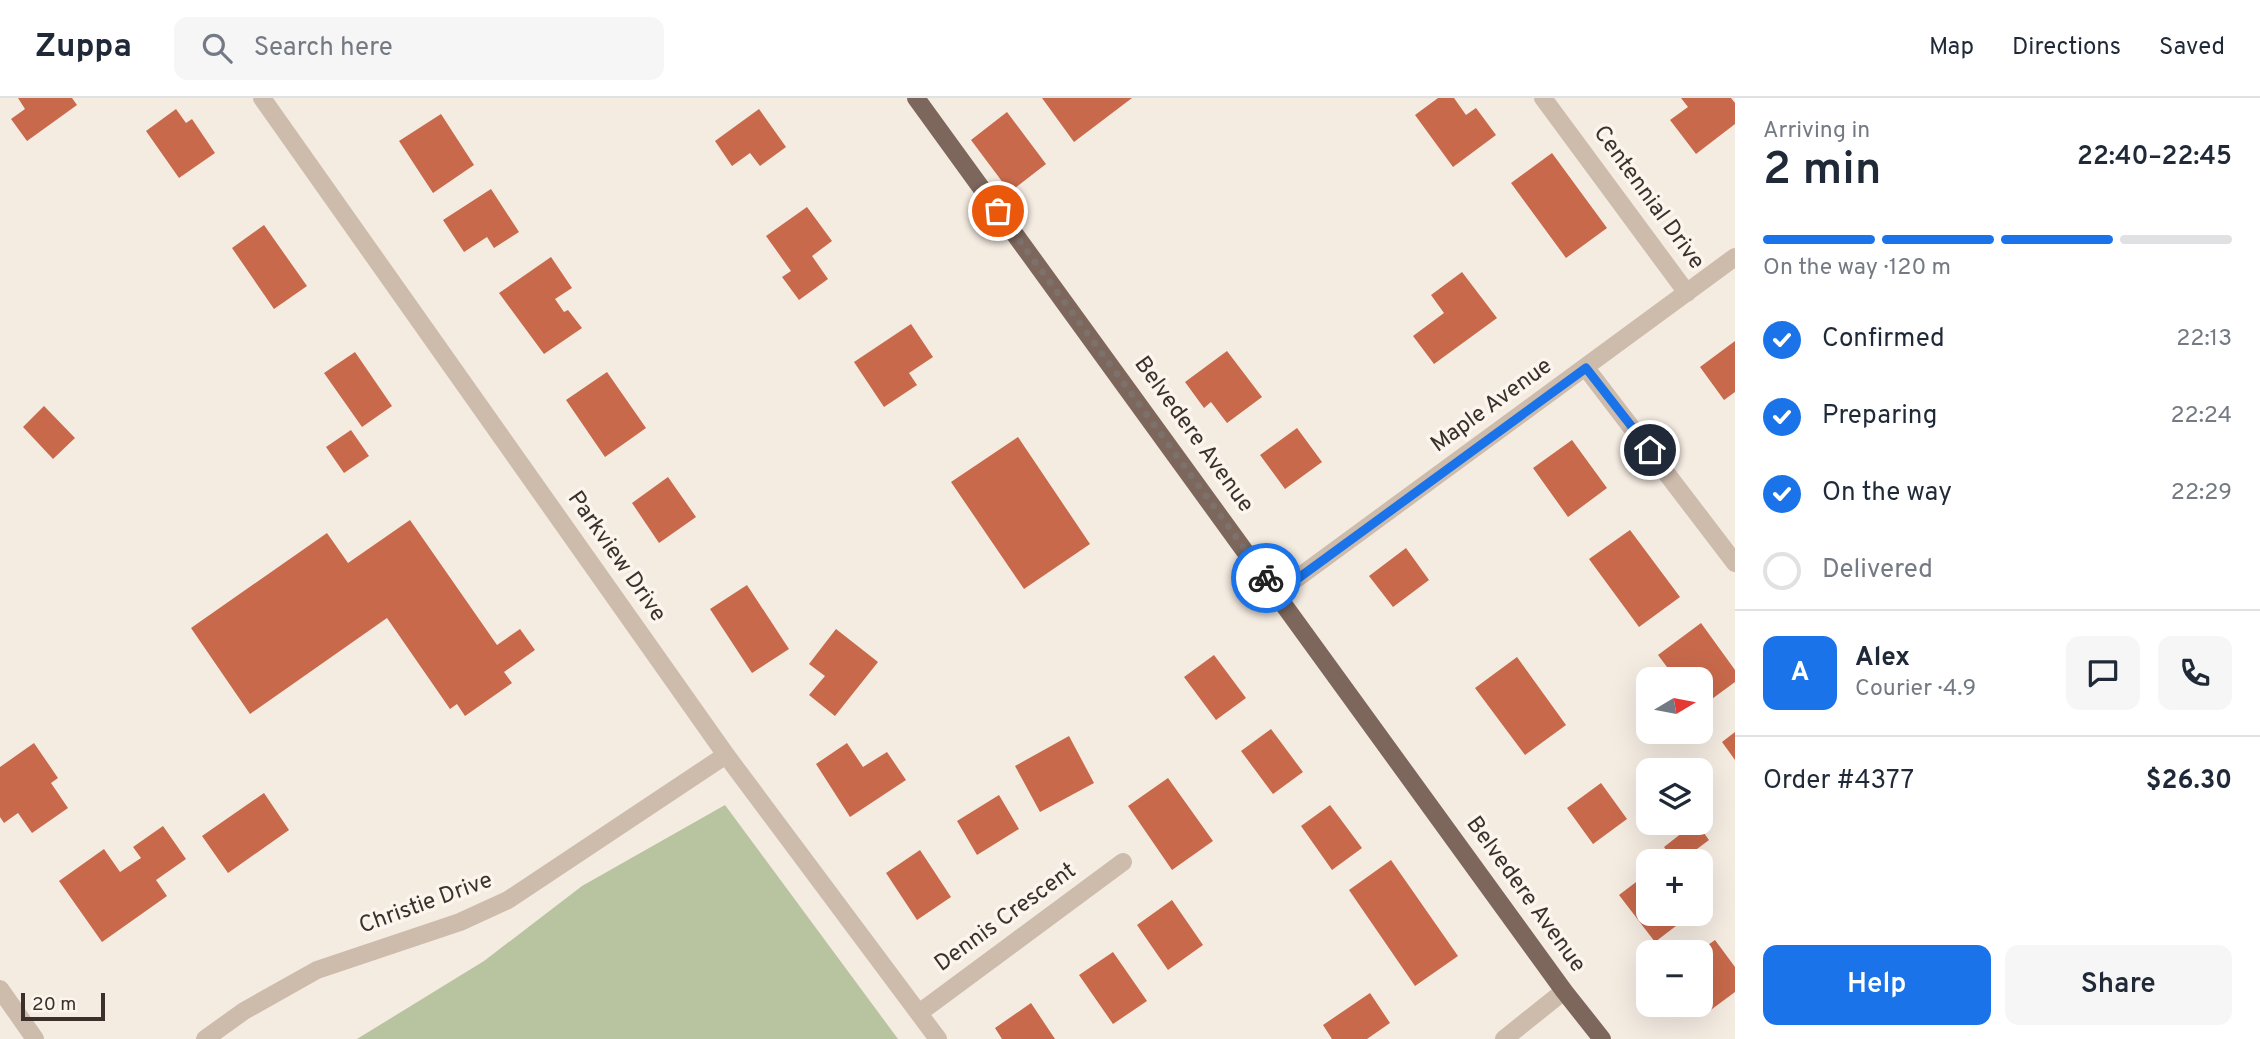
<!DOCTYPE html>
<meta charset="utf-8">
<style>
:root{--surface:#fff;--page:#f6f6f7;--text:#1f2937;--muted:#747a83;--line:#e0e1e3;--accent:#1a73e8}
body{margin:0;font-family:Overpass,sans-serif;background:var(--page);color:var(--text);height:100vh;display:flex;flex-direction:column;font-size:26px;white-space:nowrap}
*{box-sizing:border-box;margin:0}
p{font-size:23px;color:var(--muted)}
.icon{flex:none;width:38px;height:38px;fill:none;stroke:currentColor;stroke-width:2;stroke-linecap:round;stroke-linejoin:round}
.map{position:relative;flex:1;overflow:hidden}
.sheet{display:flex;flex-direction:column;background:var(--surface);width:525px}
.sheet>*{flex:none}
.needle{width:46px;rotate:80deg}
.buttons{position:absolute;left:1636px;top:569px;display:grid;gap:14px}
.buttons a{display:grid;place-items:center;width:77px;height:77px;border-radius:14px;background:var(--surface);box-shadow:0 7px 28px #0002;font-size:35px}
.scale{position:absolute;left:21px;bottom:18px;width:84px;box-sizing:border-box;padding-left:7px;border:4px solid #3b302b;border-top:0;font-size:19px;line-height:24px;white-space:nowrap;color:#3b302b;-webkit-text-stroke:5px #fbf5ee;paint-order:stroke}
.pin{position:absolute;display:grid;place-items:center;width:60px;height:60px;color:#fff;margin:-30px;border:4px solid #fff;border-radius:50%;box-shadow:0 2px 7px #0007}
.courier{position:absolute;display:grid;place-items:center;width:70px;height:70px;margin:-35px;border:5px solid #1a73e8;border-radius:50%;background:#fff;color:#222;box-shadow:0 2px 9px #0007}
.head em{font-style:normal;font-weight:600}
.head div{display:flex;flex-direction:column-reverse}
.head{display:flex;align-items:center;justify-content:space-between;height:119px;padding:0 28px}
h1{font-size:46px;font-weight:600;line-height:52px}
.bar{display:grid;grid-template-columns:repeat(4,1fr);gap:10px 7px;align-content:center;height:84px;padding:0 28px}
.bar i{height:9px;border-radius:5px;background:var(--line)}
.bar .on{background:var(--accent)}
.bar p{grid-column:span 4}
.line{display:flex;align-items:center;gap:18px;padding:0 28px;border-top:2px solid var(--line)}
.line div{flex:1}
.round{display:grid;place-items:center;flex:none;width:74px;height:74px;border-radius:14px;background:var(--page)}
ol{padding:0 28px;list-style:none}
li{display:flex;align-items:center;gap:21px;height:77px}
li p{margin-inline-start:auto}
li .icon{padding:7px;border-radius:50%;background:var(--accent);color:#fff;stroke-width:4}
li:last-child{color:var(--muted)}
li i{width:38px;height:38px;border:4px solid var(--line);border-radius:50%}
.primary-button{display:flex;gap:14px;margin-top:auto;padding:14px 28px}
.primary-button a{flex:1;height:80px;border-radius:14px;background:var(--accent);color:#fff;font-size:28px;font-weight:600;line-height:80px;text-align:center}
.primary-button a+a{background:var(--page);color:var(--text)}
header{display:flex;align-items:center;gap:42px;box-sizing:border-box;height:98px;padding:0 35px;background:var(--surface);border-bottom:2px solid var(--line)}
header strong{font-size:33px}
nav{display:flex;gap:38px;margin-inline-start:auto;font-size:24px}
.search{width:490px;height:63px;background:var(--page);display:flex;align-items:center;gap:18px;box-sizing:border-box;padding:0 24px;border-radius:14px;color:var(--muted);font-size:26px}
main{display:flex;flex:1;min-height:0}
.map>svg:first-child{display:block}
</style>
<header>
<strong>Zuppa</strong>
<div class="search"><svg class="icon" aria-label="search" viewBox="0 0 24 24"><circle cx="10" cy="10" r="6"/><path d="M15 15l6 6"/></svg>Search here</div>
<nav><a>Map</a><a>Directions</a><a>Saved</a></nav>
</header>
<main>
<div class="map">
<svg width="1735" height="941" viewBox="0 0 1735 941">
<rect width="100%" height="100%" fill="#f4ebe1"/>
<path fill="#b8c4a0" d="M725 707 898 941H357L484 863 582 788Z"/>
<path fill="#c8694b" d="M18 0H72L77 7 27 43 11 21 25 11Z
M1042 0H1132L1074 44Z
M1438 0H1454L1466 17 1476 10 1496 37 1453 69 1415 17Z
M1681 0H1731L1735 5V26L1696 56 1670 22 1688 9Z
M176 11 186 25 192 21 215 55 179 80 146 33Z
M759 11 786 49 760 68 750 55 732 68 715 43Z
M1007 14 1046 66 1010 94 971 42Z
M441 16 474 67 433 95 399 43Z
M1552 55 1607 130 1566 160 1511 85Z
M491 91 519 134 494 150 487 139 464 154 443 122Z
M807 109 832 143 812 158 828 181 799 202 782 179 791 173 766 138Z
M264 127 307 188 274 211 232 150Z
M551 159 572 190 555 201 564 214 568 212 582 230 544 256 499 195Z
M1462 174 1497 220 1434 266 1413 238 1444 215 1431 197Z
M911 226 933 259 909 275 917 287 884 309 854 264Z
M1735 243V294L1724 302 1700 269Z
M1227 253 1262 299 1227 325 1211 304 1204 310 1185 284Z
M355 254 392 308 362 329 324 275Z
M607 274 646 330 605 359 566 302Z
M44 308 75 340 53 361 23 329Z
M1297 330 1322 364 1285 391 1260 357Z
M351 332 369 358 344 375 326 349Z
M1018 339 1090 446 1024 491 951 384Z
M1572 342 1607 390 1568 419 1533 370Z
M668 379 696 419 659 445 632 405Z
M410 422 497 547 520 531 535 552 504 574 512 585 465 618 457 606 450 611 387 520 250 616 191 530 327 435 348 465Z
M1630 432 1680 499 1639 529 1589 461Z
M1406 450 1429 482 1393 509 1369 478Z
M747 487 789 551 752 575 710 511Z
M1701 525 1735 572V584L1701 609V581H1676L1658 557Z
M836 531 878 564 835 618 809 597 825 578 809 566Z
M1214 557 1246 600 1216 622 1184 579Z
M1517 559 1566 627 1525 657 1475 590Z
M1271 631 1303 674 1273 696 1241 653Z
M1735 634V662L1722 644Z
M1069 638 1094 685 1040 714 1015 668Z
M34 645 58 680 51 685 68 710 32 735 18 715 4 725 0 719V669Z
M847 645 863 669 887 654 906 682 850 719 816 666Z
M1168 680 1213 743 1172 772 1128 708Z
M1601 685 1627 721 1593 746 1567 710Z
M264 695 289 732 228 775 202 738Z
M999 697 1019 731 977 757 957 723Z
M1330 707 1362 750 1332 772 1301 728Z
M1696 724 1709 742 1681 763H1674L1664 749Z
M163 728 186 761 156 782 167 798 102 844 59 783 104 751 120 774 141 760 133 749Z
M920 752 951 799 917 822 886 775Z
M1391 762 1458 858 1415 888 1349 792Z
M1648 775V816H1687L1689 818 1655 844 1619 797Z
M1172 802 1203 847 1168 872 1137 827Z
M1715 842 1735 869V894L1708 914 1701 904V854H1698Z
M1113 854 1147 903 1113 926 1079 877Z
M1370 895 1390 925 1367 941H1332L1323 927Z
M1031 905 1055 941H1002L995 930Z"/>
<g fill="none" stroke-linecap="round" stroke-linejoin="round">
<path stroke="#cdbbac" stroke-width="18" d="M262 0 726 657 938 941
M1543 0 1687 195
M1586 270 1735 465
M1277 495 1735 159
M0 891 35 941
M919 915 1123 764
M205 941 244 913 317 872 460 824 508 802 726 657
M1504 941 1564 893"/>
<path stroke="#7d675c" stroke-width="18" d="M916 0 1564 893 1602 941"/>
</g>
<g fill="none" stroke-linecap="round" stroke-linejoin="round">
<path stroke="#7c716b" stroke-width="7" stroke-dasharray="0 12.6" d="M998 113 1266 480"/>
<path stroke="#1a73e8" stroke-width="9" d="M1266 480 1278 495 1586 270 1650 352"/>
</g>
<g text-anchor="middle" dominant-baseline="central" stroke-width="7" stroke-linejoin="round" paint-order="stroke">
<g font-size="23" fill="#3b302b" stroke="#fbf5ee">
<text transform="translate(1648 100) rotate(54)">Centennial Drive</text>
<text transform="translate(1492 308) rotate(-36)">Maple Avenue</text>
<text transform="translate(1193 337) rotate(54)">Belvedere Avenue</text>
<text transform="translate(616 459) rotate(55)">Parkview Drive</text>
<text transform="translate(1525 797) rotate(54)">Belvedere Avenue</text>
<text transform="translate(426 806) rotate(-20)">Christie Drive</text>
<text transform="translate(1006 820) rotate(-36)">Dennis Crescent</text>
</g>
</g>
</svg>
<div class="buttons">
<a><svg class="needle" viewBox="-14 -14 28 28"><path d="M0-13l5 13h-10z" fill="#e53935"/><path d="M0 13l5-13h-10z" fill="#747a83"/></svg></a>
<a><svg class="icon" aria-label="layers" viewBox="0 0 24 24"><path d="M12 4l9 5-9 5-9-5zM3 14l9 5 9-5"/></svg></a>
<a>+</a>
<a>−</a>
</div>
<div class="scale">20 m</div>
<div class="pin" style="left:998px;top:113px;background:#ea580c"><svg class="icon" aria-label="bag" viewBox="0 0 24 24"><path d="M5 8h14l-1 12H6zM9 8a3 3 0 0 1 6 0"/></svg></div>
<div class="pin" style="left:1650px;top:352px;background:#1f2937"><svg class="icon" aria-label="home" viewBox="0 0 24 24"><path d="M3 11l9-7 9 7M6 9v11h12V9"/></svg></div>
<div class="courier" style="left:1266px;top:480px"><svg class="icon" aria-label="bike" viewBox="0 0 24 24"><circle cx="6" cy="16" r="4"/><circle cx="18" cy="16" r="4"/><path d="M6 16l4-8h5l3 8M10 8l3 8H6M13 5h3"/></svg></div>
</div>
<section class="sheet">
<div class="head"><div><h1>2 min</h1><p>Arriving in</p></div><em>22:40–22:45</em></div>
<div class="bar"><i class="on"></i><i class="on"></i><i class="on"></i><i></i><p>On the way · 120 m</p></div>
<ol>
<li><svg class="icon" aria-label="check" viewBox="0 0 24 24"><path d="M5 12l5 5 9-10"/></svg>Confirmed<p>22:13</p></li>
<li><svg class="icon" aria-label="check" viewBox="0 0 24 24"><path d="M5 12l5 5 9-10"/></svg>Preparing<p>22:24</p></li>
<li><svg class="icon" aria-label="check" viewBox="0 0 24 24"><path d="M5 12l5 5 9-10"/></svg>On the way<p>22:29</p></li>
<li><i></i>Delivered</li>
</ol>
<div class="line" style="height:126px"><b class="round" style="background:var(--accent);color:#fff">A</b><div><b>Alex</b><p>Courier · 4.9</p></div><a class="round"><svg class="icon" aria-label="chat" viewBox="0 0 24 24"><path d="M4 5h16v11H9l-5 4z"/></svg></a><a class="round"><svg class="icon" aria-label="phone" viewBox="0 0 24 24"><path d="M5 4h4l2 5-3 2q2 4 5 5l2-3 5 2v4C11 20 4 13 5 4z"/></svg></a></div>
<div class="line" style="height:91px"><div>Order #4377</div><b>$26.30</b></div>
<div class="primary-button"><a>Help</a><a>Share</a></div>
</section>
</main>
